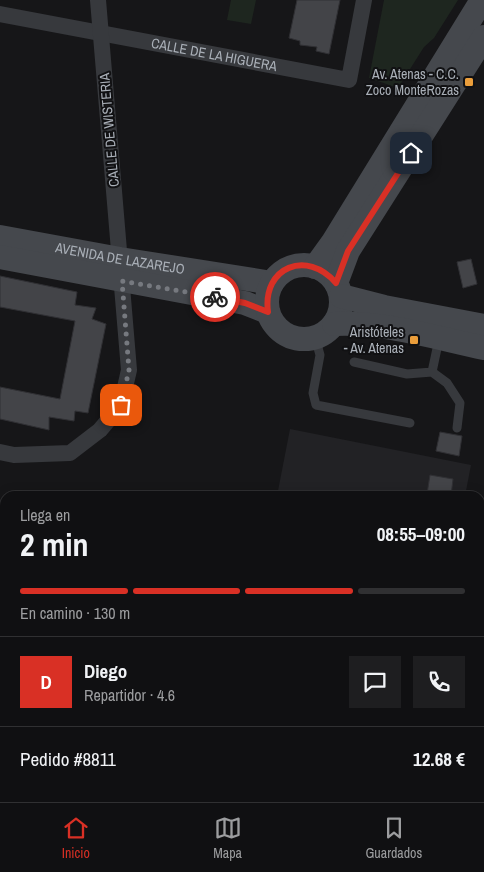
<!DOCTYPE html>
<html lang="es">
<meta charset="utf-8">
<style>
:root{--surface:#101012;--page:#1e1e20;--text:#f1f3f6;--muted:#9c9d9f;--line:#303032;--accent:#d93025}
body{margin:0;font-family:"Archivo Narrow",sans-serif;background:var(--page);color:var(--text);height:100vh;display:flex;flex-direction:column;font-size:19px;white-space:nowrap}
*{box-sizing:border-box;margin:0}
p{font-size:16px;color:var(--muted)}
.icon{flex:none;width:28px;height:28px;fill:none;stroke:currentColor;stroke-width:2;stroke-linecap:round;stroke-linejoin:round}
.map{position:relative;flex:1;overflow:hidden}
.details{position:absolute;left:0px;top:491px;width:485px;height:311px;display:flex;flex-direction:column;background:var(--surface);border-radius:15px 15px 0 0;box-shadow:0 2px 12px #0003,0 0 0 1px var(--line)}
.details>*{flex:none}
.pin{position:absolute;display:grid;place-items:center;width:42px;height:42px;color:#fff;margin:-21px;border-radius:10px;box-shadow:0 2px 8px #0006}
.courier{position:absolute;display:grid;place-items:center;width:50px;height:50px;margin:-25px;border:4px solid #d93025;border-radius:50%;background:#fff;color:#222;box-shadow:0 1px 6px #0007}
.overview em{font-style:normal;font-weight:700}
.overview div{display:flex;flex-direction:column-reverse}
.overview{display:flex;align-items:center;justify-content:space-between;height:85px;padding:0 20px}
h1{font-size:32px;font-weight:700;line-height:38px}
.bar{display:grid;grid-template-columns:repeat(4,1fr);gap:8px 5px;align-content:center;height:60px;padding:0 20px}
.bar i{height:6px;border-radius:4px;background:var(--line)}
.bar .active{background:var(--accent)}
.bar p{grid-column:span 4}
.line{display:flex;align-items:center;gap:12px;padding:0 20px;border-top:1px solid var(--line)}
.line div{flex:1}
.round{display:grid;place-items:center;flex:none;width:52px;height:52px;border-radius:0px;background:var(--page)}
.tab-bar{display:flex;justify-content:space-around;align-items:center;height:70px;border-top:1px solid var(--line);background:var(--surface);font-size:14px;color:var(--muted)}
.tab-bar a{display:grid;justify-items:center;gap:2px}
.tab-bar .active{color:var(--accent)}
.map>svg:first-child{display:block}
</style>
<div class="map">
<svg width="484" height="802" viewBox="0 0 484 802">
<rect width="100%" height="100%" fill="#161618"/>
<path fill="#222225" d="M290 429 471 465 465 496H277Z"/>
<path fill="#1e261f" d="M231 0H256L251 24 227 20Z
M384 0H458L434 38 424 47 398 88 369 78Z
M0 641 5 644V718L0 715Z"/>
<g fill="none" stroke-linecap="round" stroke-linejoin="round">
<path stroke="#2d363b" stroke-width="4.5" d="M0 697 5 700
M127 798 132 802
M363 798 367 802
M295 802 303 798"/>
</g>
<path fill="#434448" stroke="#303034" d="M297 0H340L329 54 316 51 317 47 300 45V41L289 38Z
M471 259 477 284 463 288 457 262Z
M0 276 77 292 75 305 96 308 92 319 106 324 88 413 75 411 74 421 49 417V430L0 419V387L60 399 75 321 0 307Z
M440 432 462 436 459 456 436 451Z
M430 475 453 479 451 496 427 494Z"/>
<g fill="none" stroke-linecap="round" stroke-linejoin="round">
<path stroke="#37393d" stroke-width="9" d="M315 337 320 355 313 393 316 405 410 423
M439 339 432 372 447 383 460 403 457 428
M354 362 407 374 432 372"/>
<g stroke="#37393d" stroke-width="16">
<path id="s1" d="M0 14 349 80 364 0"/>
<path d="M0 452 14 455 70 453 100 430 121 405 129 370 98 0"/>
</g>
<g stroke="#45484d" stroke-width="24">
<path id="s2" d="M0 237 120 259 272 283"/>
<path d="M0 257 245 303 268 312"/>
<circle cx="304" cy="302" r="37"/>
<path d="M315 267 333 242 482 0"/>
<path d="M336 283 348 251 484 37"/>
<path d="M341 296 384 307 484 326"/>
<path d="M334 324C382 321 436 338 484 348"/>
</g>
</g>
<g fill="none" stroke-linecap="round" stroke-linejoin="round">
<path stroke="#76797f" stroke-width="5" stroke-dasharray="0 9" d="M121 405 129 370 122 281 215 297"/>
<path stroke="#d93025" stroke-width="6" d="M215 297 245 303 268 312C262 267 307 249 336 283L348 251 411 153"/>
</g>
<g fill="#eb9e3b" stroke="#111113" stroke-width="2">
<rect x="464" y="77" width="10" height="10" rx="2.5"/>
<rect x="409" y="335" width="10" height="10" rx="2.5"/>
</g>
<g text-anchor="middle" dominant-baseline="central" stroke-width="4" stroke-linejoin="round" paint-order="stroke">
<g font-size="14" fill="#a9afb7" stroke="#111113">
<text stroke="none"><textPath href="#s1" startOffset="218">CALLE DE LA HIGUERA</textPath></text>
<text transform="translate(109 130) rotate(-95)">CALLE DE WISTERIA</text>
<text stroke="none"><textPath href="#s2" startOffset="122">AVENIDA DE LAZAREJO</textPath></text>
</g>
<g font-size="14" fill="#a9afb7" stroke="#111113" text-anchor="end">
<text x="459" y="74">Av. Atenas - C.C.<tspan x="459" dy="16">Zoco MonteRozas</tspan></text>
<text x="404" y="332">Aristóteles<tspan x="404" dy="16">- Av. Atenas</tspan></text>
</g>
</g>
</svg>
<div class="pin" style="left:121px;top:405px;background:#ea580c"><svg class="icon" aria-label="bag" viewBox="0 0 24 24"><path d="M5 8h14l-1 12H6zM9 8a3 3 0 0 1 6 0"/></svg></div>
<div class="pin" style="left:411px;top:153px;background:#1f2937"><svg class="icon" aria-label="home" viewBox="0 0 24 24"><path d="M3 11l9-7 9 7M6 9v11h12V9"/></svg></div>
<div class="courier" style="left:215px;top:297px"><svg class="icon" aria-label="bike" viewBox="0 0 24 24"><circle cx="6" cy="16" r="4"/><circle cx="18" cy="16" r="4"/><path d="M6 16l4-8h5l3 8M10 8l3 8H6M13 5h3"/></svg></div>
<section class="details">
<div class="overview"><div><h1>2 min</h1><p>Llega en</p></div><em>08:55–09:00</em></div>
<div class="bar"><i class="active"></i><i class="active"></i><i class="active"></i><i></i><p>En camino · 130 m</p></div>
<div class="line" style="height:90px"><b class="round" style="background:var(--accent);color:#fff">D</b><div><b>Diego</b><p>Repartidor · 4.6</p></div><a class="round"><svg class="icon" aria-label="chat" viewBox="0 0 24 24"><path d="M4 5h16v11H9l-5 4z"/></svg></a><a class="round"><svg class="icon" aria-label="phone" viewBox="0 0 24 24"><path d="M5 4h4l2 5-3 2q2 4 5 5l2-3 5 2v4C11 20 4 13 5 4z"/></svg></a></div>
<div class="line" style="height:65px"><div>Pedido #8811</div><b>12.68 €</b></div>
</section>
</div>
<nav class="tab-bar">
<a class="active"><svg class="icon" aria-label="home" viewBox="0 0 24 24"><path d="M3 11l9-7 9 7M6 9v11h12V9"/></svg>Inicio</a>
<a><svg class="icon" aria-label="map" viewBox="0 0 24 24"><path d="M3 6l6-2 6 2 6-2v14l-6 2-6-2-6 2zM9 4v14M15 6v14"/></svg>Mapa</a>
<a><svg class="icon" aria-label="saved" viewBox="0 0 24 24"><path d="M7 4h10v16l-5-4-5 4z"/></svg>Guardados</a>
</nav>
